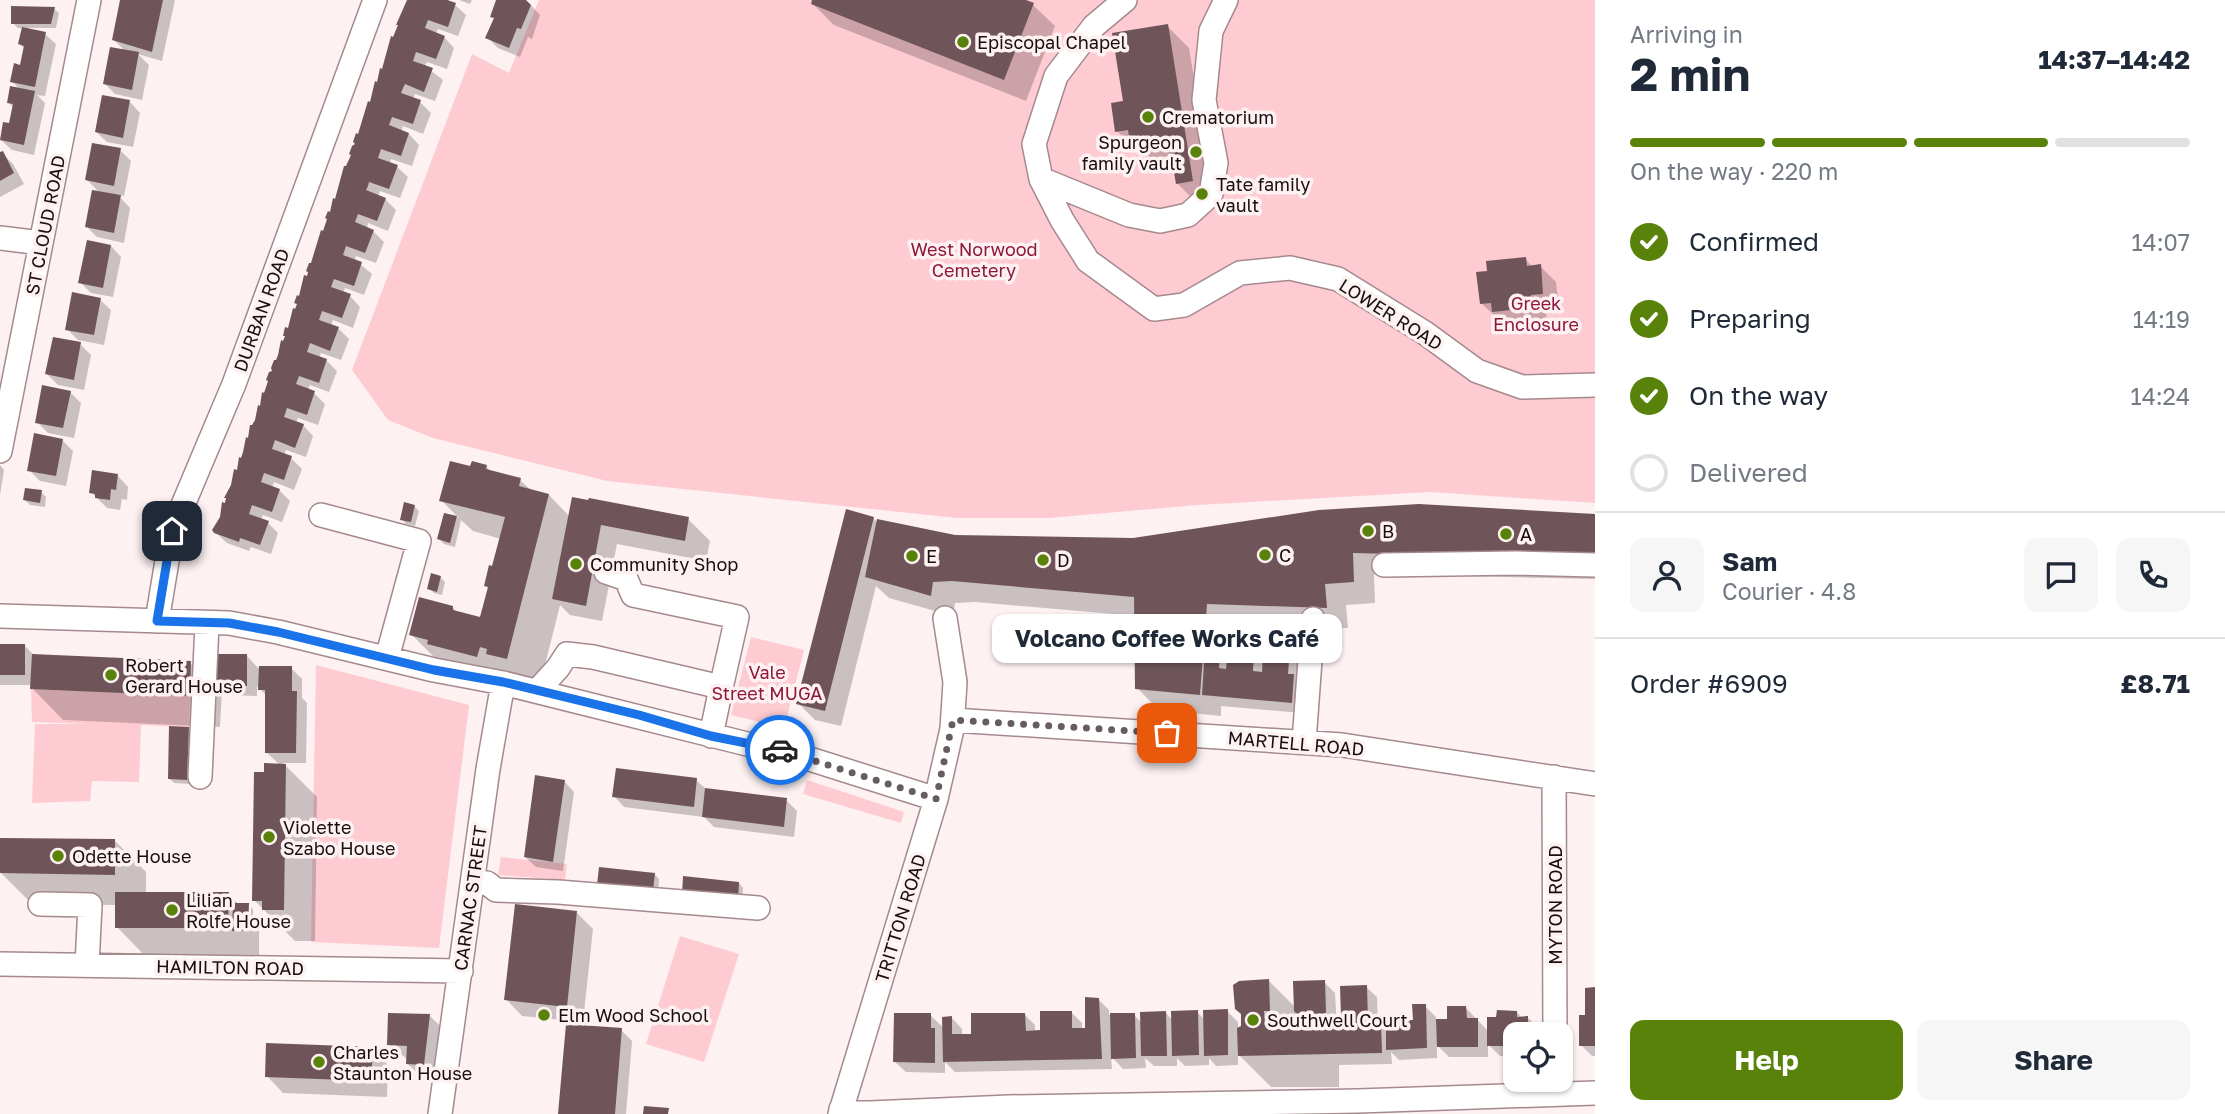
<!DOCTYPE html>
<meta charset="utf-8">
<style>
:root{--surface:#fff;--page:#f6f6f7;--text:#1f2937;--muted:#747a83;--line:#e0e1e3;--accent:#588209}
body{margin:0;font-family:"Golos Text",sans-serif;background:var(--page);color:var(--text);height:100vh;display:flex;flex-direction:column;font-size:26px;white-space:nowrap}
*{box-sizing:border-box;margin:0}
p{font-size:23px;color:var(--muted)}
.icon{flex:none;width:38px;height:38px;fill:none;stroke:currentColor;stroke-width:2;stroke-linecap:round;stroke-linejoin:round}
.map{position:relative;flex:1;overflow:hidden}
.details{display:flex;flex-direction:column;background:var(--surface);width:630px}
.details>*{flex:none}
.tools{position:absolute;left:1503px;top:1022px;display:grid;gap:14px}
.tools a{display:grid;place-items:center;width:70px;height:70px;border-radius:14px;background:var(--surface);box-shadow:0 2px 5px #0004;font-size:35px}
.pin{position:absolute;display:grid;place-items:center;width:60px;height:60px;color:#fff;margin:-30px;border-radius:14px;box-shadow:0 4px 10px #0006}
.courier{position:absolute;display:grid;place-items:center;width:70px;height:70px;margin:-35px;border:5px solid #1a73e8;border-radius:50%;background:#fff;color:#222;box-shadow:0 2px 9px #0007}
.bubble{position:absolute;height:49px;border-radius:14px;background:var(--surface);box-shadow:0 2px 5px #0004;font-size:23px;font-weight:700;line-height:49px;text-align:center}
.overview em{font-style:normal;font-weight:700}
.overview div{display:flex;flex-direction:column-reverse}
.overview{display:flex;align-items:center;justify-content:space-between;height:119px;padding:0 35px}
h1{font-size:46px;font-weight:700;line-height:52px}
.bar{display:grid;grid-template-columns:repeat(4,1fr);gap:10px 7px;align-content:center;height:84px;padding:0 35px}
.bar i{height:9px;border-radius:5px;background:var(--line)}
.bar .on{background:var(--accent)}
.bar p{grid-column:span 4}
.line{display:flex;align-items:center;gap:18px;padding:0 35px;border-top:2px solid var(--line)}
.line div{flex:1}
.round{display:grid;place-items:center;flex:none;width:74px;height:74px;border-radius:14px;background:var(--page)}
ol{padding:0 35px;list-style:none}
li{display:flex;align-items:center;gap:21px;height:77px}
li p{margin-inline-start:auto}
li .icon{padding:7px;border-radius:50%;background:var(--accent);color:#fff;stroke-width:4}
li:last-child{color:var(--muted)}
li i{width:38px;height:38px;border:4px solid var(--line);border-radius:50%}
.cta{display:flex;gap:14px;margin-top:auto;padding:14px 35px}
.cta a{flex:1;height:80px;border-radius:14px;background:var(--accent);color:#fff;font-size:28px;font-weight:700;line-height:80px;text-align:center}
.cta a+a{background:var(--page);color:var(--text)}
main{display:flex;flex:1;min-height:0}
.map>svg:first-child{display:block}
</style>
<main>
<div class="map">
<svg width="1595" height="1114" viewBox="0 0 1595 1114">
<rect width="100%" height="100%" fill="#fdf1f2"/>
<path fill="#fecbd2" d="M539 0H1595V503L1430 492 1197 505 1049 518H957L607 481 433 438 388 420 352 370 472 54 509 73Z
M751 637 804 650 784 728 731 715Z
M316 665 469 705 439 948 311 942Z
M31 689 190 696 189 727 141 725 139 782 92 781 90 801 32 803 35 724H89L32 722Z
M807 780 904 812 901 823 803 794Z
M501 857 567 864 565 880 498 875Z
M680 936 739 954 704 1062 646 1044Z"/>
<path fill="#0003" d="M122 0H175L162 61 138 54 149 65 142 100 115 94 105 84 126 52 114 40Z
M408 0H449L448 2 455 5 466 15 458 36 438 29 436 34 444 37 454 48 447 69 427 62 425 66 443 80 435 101 415 94 413 99 420 102 431 113 423 134 403 126 401 132 409 134 419 145 412 166 391 159 390 164 397 167 408 177 400 198 380 191 378 196 385 199 396 210 388 231 368 223 367 229 373 231 384 242 376 263 356 256 355 260 372 274 364 295 345 288 343 293 350 296 360 307 353 328 333 320 331 326 338 328 349 339 341 360 321 353 319 358 326 360 337 371 329 392 310 385 308 390 314 393 325 404 318 425 298 418 296 423 303 425 313 436 306 457 286 450 284 455 291 458 302 469 294 490 274 482 272 488 279 490 290 501 282 522 263 515 261 520 268 523 278 533 271 554 251 547 249 551 227 543 215 532Z
M459 0H472L470 4Z
M498 0H516L529 3 540 15 532 39 528 37 520 57 498 48 487 37 495 20 492 16Z
M814 0H1021L1033 5 1055 26 1026 101 834 25 813 4Z
M54 9 59 13 56 28H26L45 34 56 44 45 96 37 95 45 103 34 155 12 150 1 140 10 125 14 108 8 102 20 90 12 81 21 67 25 49 20 44 23 28H18L13 23Z
M1167 26 1189 48 1214 202 1199 205 1177 183 1174 161 1153 164 1117 131 1125 102Z
M130 102 140 113 133 147 107 142 96 132Z
M120 150 131 161 124 196 117 194 130 208 124 243 97 237 87 227 100 193 87 180Z
M2 153 13 164 24 184 0 197V154Z
M111 246 121 257 113 297 91 293 80 282Z
M1525 259 1533 267 1540 266 1556 282 1559 309 1546 311 1547 324 1510 328 1501 319H1498L1481 303Z
M100 300 111 310 104 345 78 340 67 329Z
M80 344 91 355 84 390 58 385 47 374Z
M70 392 81 403 74 438 48 433 37 422Z
M62 440 73 451 66 486 40 481 29 470Z
M0 465 4 470 0 495Z
M486 466 491 472 520 480 532 491 549 495 570 517 688 519 710 541 706 561 617 544 602 621 570 615 560 605 539 689 443 666 411 634 452 607 458 613 481 619 489 589 486 586 494 568 501 539 473 531 461 520 455 547 444 544 439 539 445 515 459 518 441 500 472 468Z
M118 476 128 487 127 500 122 499 120 510 107 508 91 492Z
M41 492 46 497 45 507 30 505 25 500Z
M414 506 419 511 415 526 406 524 402 519Z
M1595 516V579L1374 574 1375 603 1346 605 1348 628 1228 625 1226 650 1253 652 1264 663V655L1260 651 1274 640 1283 649H1289L1300 660 1302 713 1221 706V716L1159 710 1137 688 1136 616 975 602 955 603 953 616 889 598 876 586 841 726 815 720 798 703 873 518 878 523 955 537 1133 540Z
M440 577 445 582 442 595 434 593 429 588Z
M0 645H24L35 656 190 663 216 688 217 656H247L258 668H291L302 679V698L307 703 306 763H283L317 797 315 941H295L254 900 265 774 280 765 266 752 267 696 257 686V696L227 695 222 690 220 727 63 720 32 688V685H0Z
M188 729 193 734 191 784 174 783 169 778Z
M696 780 707 790 786 800 797 811 794 837 714 827 704 817 624 807 614 796Z
M564 781 574 792 563 871 536 867 525 857Z
M115 841 146 872V894H228L251 916V907L253 910V919L259 925V958L148 959 117 927V905L32 904 1 873Z
M654 874 659 879 658 895 599 885Z
M685 878 739 883 743 888 742 904Z
M577 913 593 929 583 1022 522 1016 506 999Z
M1269 981 1296 1008 1324 982 1335 993 1337 1027H1352L1351 1024 1343 1015 1366 987 1377 997 1378 1024 1388 1032 1415 1021 1425 1006 1436 1017V1021H1448L1466 1008 1489 1032 1517 1012 1522 1018H1528L1538 1028V1034H1516V1056H1500L1488 1044V1057H1449L1437 1045V1058L1399 1060 1391 1052 1392 1064 1339 1065V1087H1271L1238 1054V1065L1216 1066 1209 1058V1065L1185 1066 1177 1058V1066H1154L1145 1058 1146 1068 1123 1069 1111 1056 1112 1069 955 1072 945 1062V1073L906 1072 895 1062 930 1015 944 1028 952 1018 962 1029V1036H973L1024 1014 1035 1025V1032H1042L1071 1012 1082 1023V1030L1087 1029 1098 999 1109 1010V1015H1134L1142 1023 1166 1013 1173 1021 1197 1012 1204 1019 1227 1011 1238 1022V1029L1243 1028Z
M1595 989V1056H1592L1581 1045Z
M430 1016 446 1032 440 1081 424 1080 408 1064V1060L389 1044Z
M621 1030 632 1041 626 1114H560Z
M372 1048 388 1065 387 1097 283 1093 267 1076Z"/>
<path fill="#6f5559" d="M120 0H163L152 52 112 40Z
M407 0H447L456 3 448 27 428 20 425 28 445 36 436 59 416 52 413 61 433 68 424 92 405 84 403 88 401 93 421 100 413 124 392 117 389 125 409 133 401 156 381 149 378 158 398 165 389 189 369 182 368 186 366 190 386 198 377 221 358 214 355 222 374 230 365 253 346 246 343 255 362 262 354 286 334 279 331 287 351 294 342 318 322 311 319 320 339 327 330 351 310 343 307 352 327 359 319 383 299 376 296 384 315 391 307 415 287 408 284 417 304 424 295 448 275 440 272 449 292 456 284 480 264 473 261 482 280 489 272 512 252 505 249 514 269 521 260 545 240 538 239 542 214 533 212 530 220 517 222 502 225 503 226 498H224L231 485 234 469 237 470 239 457 241 458 243 452 246 437 248 438 250 425H252L255 420 258 405 260 406 262 392 264 393 268 381 266 380 269 372 272 371 271 368 274 360H276L278 355 281 340 283 341 285 336H283L285 327 288 328 293 308 295 309 297 304 294 303 297 295 299 296 304 275 307 276 308 272 306 271 309 263H311L321 230 323 231 327 219 325 218 328 211 330 212 333 198 335 199 344 166H346L351 155 349 154 352 146 355 144 353 142 356 133 358 134 368 101 370 102 375 81 377 82 380 68 382 69 391 36 393 37 398 25H396Z
M496 0H526L531 5 521 29 517 28 509 48 485 38 494 18 490 17Z
M812 0H1026L1034 3 1004 80 811 4Z
M11 6 55 7 51 24H11Z
M1168 24 1193 181 1176 184 1168 137 1130 143 1128 130 1115 132 1111 103 1123 101 1112 33Z
M22 27 46 32 35 87 10 82 14 63 20 65 22 55 24 46 18 44Z
M110 47 139 52 132 90 103 84Z
M10 86 35 91 24 145 0 140 3 122 9 123 13 104 7 103Z
M102 95 130 100 123 138 95 132Z
M92 143 121 148 114 186 85 180Z
M3 151 14 173 0 181V152Z
M92 190 121 195 114 233 85 227Z
M87 240 111 245 103 288 78 283Z
M1526 257 1527 266 1541 264 1543 294 1531 295 1532 308 1492 312 1491 303 1480 304 1476 272 1487 271 1486 261Z
M72 292 101 298 94 335 65 330Z
M53 337 81 342 74 380 45 374Z
M42 385 71 391 63 428 35 423Z
M34 433 63 439 56 476 27 471Z
M450 461 470 466 472 461 487 465 486 469 521 478 519 486 549 494 507 659 486 654 487 649 480 647 477 657 427 644 428 640 409 635 419 597 453 606V610L480 617 488 587 484 586 489 565 492 566 505 517 439 501Z
M92 470 118 474 116 490 111 489 110 500 95 498V494L89 493Z
M25 488 42 490 40 503 23 500Z
M572 497 588 500 589 498 689 517 685 541 601 525 586 606 552 599Z
M404 502 415 505 411 522 400 520Z
M1419 504 1595 514V559L1353 553 1354 582 1325 584 1327 608 1207 604 1200 695 1135 689 1134 597 952 581 933 582 931 596 865 577 877 519 955 535 1133 538 1319 510Z
M846 509 874 517 825 711 796 704Z
M444 513 457 516 450 543 437 539Z
M431 573 441 576 437 592 427 589Z
M1259 637 1275 638V646L1290 647 1288 674H1294L1292 703 1202 695 1205 647 1220 648 1219 668 1226 669 1228 648 1254 651 1253 671 1262 672 1263 652 1258 651Z
M0 644H25V675H0Z
M32 654 191 661 190 696 30 689Z
M215 654H247V686L214 685Z
M259 666H292V691H297L296 753H265V690H258Z
M169 726 189 727 187 780 168 779Z
M264 763 286 764 284 910H262V901H252L254 772H264Z
M616 768 697 778 694 807 612 797Z
M535 775 565 780 553 862 524 857Z
M705 788 787 798 784 827 702 817Z
M0 838 115 839V875L0 873Z
M599 867 655 873 653 891 597 885Z
M683 876 739 882 738 900 682 894Z
M115 892H229L228 928H115Z
M233 903H249L248 931H232Z
M515 904 577 911 567 1007 504 1000Z
M1269 979 1270 1011H1264L1265 1025 1299 1024V1016L1294 1011 1293 981 1325 980 1326 1013 1318 1014 1319 1026 1350 1025 1349 1015 1341 1016 1340 986 1367 985 1368 1023 1381 1022 1382 1053 1238 1056 1237 1028 1241 1026V1014L1235 1009 1233 985 1239 981Z
M1595 987V1046H1579V1015H1585V988Z
M1085 997 1099 998 1102 1059 943 1062 942 1017 952 1016V1034H971V1013H1025L1026 1031 1040 1030V1011H1072V1028H1085Z
M1412 1004H1426L1427 1048 1386 1050V1021L1413 1020Z
M1447 1006H1466L1467 1018H1478V1047H1437L1436 1019H1447Z
M1228 1009V1055L1204 1056 1203 1010Z
M1198 1010 1199 1055 1172 1056 1171 1011Z
M1497 1010 1517 1011V1017L1528 1016V1034H1516V1046H1487V1017H1496Z
M1166 1011 1167 1056H1141L1140 1012Z
M388 1013 430 1014 424 1065 406 1064 407 1046 387 1045Z
M894 1013H931V1028H935V1063L893 1062Z
M1110 1013H1135L1136 1058 1111 1059Z
M566 1024 622 1028 615 1114H558Z
M266 1043 373 1047 371 1081 265 1077Z
M644 1106 669 1108 668 1114H643Z"/>
<g fill="none" stroke-linecap="round" stroke-linejoin="round">
<g stroke="#a5898d" stroke-width="26">
<path id="minor" d="M1125 0 1094 26 1056 76 1034 144 1041 179 1129 215 1160 221 1188 215 1211 194 1216 163 1204 100 1211 31 1226 0
M1041 179 1062 220 1088 261 1154 309 1184 305 1240 273 1290 268 1338 279 1425 333 1477 371 1522 387 1595 385
M0 238 41 243
M0 451 89 0
M321 515 419 541 387 658
M1384 565 1516 563 1595 565
M606 572 626 579 633 595 737 617 721 688
M0 616 229 623 278 632 434 670 503 683 759 747 775 748 936 799
M157 621 172 531 234 384 375 0
M537 691 558 668 567 654 593 657 708 684 721 688 711 736
M953 720 1342 745 1595 784
M1304 742 1313 619
M200 777 207 624
M1554 777 1555 1034
M473 881 487 883 496 890 558 892 758 908
M40 904 90 905 87 965
M0 964 461 971
M841 1109 855 1113H870L1009 1107 1358 1101 1595 1093
M440 1114 488 769 503 683
M840 1114 936 799 952 729 955 682 945 618"/>
</g>
<use href="#minor" stroke="#fff" stroke-width="23"/>
</g>
<g fill="none" stroke-linecap="round" stroke-linejoin="round">
<path stroke="#685d5e" stroke-width="7" stroke-dasharray="0 12.6" d="M780 750 936 799 953 720 1167 733"/>
<path stroke="#1a73e8" stroke-width="9" d="M172 531 157 621 229 623 278 632 434 670 503 682 639 715 711 736 780 750"/>
</g>
<g fill="#588209" stroke="#fdf1f2" stroke-width="2.5">
<circle cx="963" cy="42" r="7"/>
<circle cx="1148" cy="117" r="7"/>
<circle cx="1196" cy="152" r="7"/>
<circle cx="1202" cy="194" r="7"/>
<circle cx="1368" cy="531" r="7"/>
<circle cx="1506" cy="534" r="7"/>
<circle cx="1265" cy="555" r="7"/>
<circle cx="912" cy="556" r="7"/>
<circle cx="1043" cy="560" r="7"/>
<circle cx="576" cy="564" r="7"/>
<circle cx="111" cy="675" r="7"/>
<circle cx="269" cy="837" r="7"/>
<circle cx="58" cy="856" r="7"/>
<circle cx="172" cy="910" r="7"/>
<circle cx="544" cy="1015" r="7"/>
<circle cx="1253" cy="1020" r="7"/>
<circle cx="319" cy="1062" r="7"/>
</g>
<g text-anchor="middle" dominant-baseline="central" stroke-width="7" stroke-linejoin="round" paint-order="stroke">
<g font-size="18" fill="#180e0f" stroke="#fdf1f2" text-anchor="start">
<text x="977" y="42">Episcopal Chapel</text>
<text x="1162" y="117">Crematorium</text>
<text x="1182" y="142" text-anchor="end">Spurgeon<tspan x="1182" dy="21">family vault</tspan></text>
<text x="1216" y="184">Tate family<tspan x="1216" dy="21">vault</tspan></text>
<text x="1382" y="531">B</text>
<text x="1520" y="534">A</text>
<text x="1279" y="555">C</text>
<text x="926" y="556">E</text>
<text x="1057" y="560">D</text>
<text x="590" y="564">Community Shop</text>
<text x="125" y="665">Robert<tspan x="125" dy="21">Gerard House</tspan></text>
<text x="283" y="827">Violette<tspan x="283" dy="21">Szabo House</tspan></text>
<text x="72" y="856">Odette House</text>
<text x="186" y="900">Lilian<tspan x="186" dy="21">Rolfe House</tspan></text>
<text x="558" y="1015">Elm Wood School</text>
<text x="1267" y="1020">Southwell Court</text>
<text x="333" y="1052">Charles<tspan x="333" dy="21">Staunton House</tspan></text>
</g>
<g font-size="18" fill="#180e0f" stroke="#fdf1f2">
<text transform="translate(45 225) rotate(-79)">ST CLOUD ROAD</text>
<text transform="translate(261 310) rotate(-70)">DURBAN ROAD</text>
<text transform="translate(1391 314) rotate(32)">LOWER ROAD</text>
<text transform="translate(1296 743) rotate(5)">MARTELL ROAD</text>
<text transform="translate(470 898) rotate(-82)">CARNAC STREET</text>
<text transform="translate(1555 905) rotate(-90)">MYTON ROAD</text>
<text transform="translate(900 918) rotate(-73)">TRITTON ROAD</text>
<text transform="translate(230 967) rotate(1)">HAMILTON ROAD</text>
</g>
<g font-size="18" fill="#8f173e" stroke="#fdf1f2">
<text x="974" y="249">West Norwood<tspan x="974" dy="21">Cemetery</tspan></text>
<text x="1536" y="303">Greek<tspan x="1536" dy="21">Enclosure</tspan></text>
<text x="767" y="672">Vale<tspan x="767" dy="21">Street MUGA</tspan></text>
</g>
</g>
</svg>
<div class="tools">
<a><svg class="icon" aria-label="locate" viewBox="0 0 24 24"><circle cx="12" cy="12" r="6"/><path d="M12 2v4M12 18v4M2 12h4M18 12h4"/></svg></a>
</div>
<div class="pin" style="left:1167px;top:733px;background:#ea580c"><svg class="icon" aria-label="bag" viewBox="0 0 24 24"><path d="M5 8h14l-1 12H6zM9 8a3 3 0 0 1 6 0"/></svg></div>
<div class="pin" style="left:172px;top:531px;background:#1f2937"><svg class="icon" aria-label="home" viewBox="0 0 24 24"><path d="M3 11l9-7 9 7M6 9v11h12V9"/></svg></div>
<div class="courier" style="left:780px;top:750px"><svg class="icon" aria-label="car" viewBox="0 0 24 24"><path d="M5 17H2v-5l4-1 3-4h7l3 4 3 1v5h-3M9 17h6M6 11h13"/><circle cx="7" cy="17" r="2"/><circle cx="17" cy="17" r="2"/></svg></div>
<div class="bubble" style="left:992px;top:614px;width:350px">Volcano Coffee Works Café</div>
</div>
<section class="details">
<div class="overview"><div><h1>2 min</h1><p>Arriving in</p></div><em>14:37–14:42</em></div>
<div class="bar"><i class="on"></i><i class="on"></i><i class="on"></i><i></i><p>On the way · 220 m</p></div>
<ol>
<li><svg class="icon" aria-label="check" viewBox="0 0 24 24"><path d="M5 12l5 5 9-10"/></svg>Confirmed<p>14:07</p></li>
<li><svg class="icon" aria-label="check" viewBox="0 0 24 24"><path d="M5 12l5 5 9-10"/></svg>Preparing<p>14:19</p></li>
<li><svg class="icon" aria-label="check" viewBox="0 0 24 24"><path d="M5 12l5 5 9-10"/></svg>On the way<p>14:24</p></li>
<li><i></i>Delivered</li>
</ol>
<div class="line" style="height:126px"><a class="round"><svg class="icon" aria-label="person" viewBox="0 0 24 24"><circle cx="12" cy="8" r="4"/><path d="M4 21q1-7 8-7t8 7"/></svg></a><div><b>Sam</b><p>Courier · 4.8</p></div><a class="round"><svg class="icon" aria-label="chat" viewBox="0 0 24 24"><path d="M4 5h16v11H9l-5 4z"/></svg></a><a class="round"><svg class="icon" aria-label="phone" viewBox="0 0 24 24"><path d="M5 4h4l2 5-3 2q2 4 5 5l2-3 5 2v4C11 20 4 13 5 4z"/></svg></a></div>
<div class="line" style="height:91px"><div>Order #6909</div><b>£8.71</b></div>
<div class="cta"><a>Help</a><a>Share</a></div>
</section>
</main>
